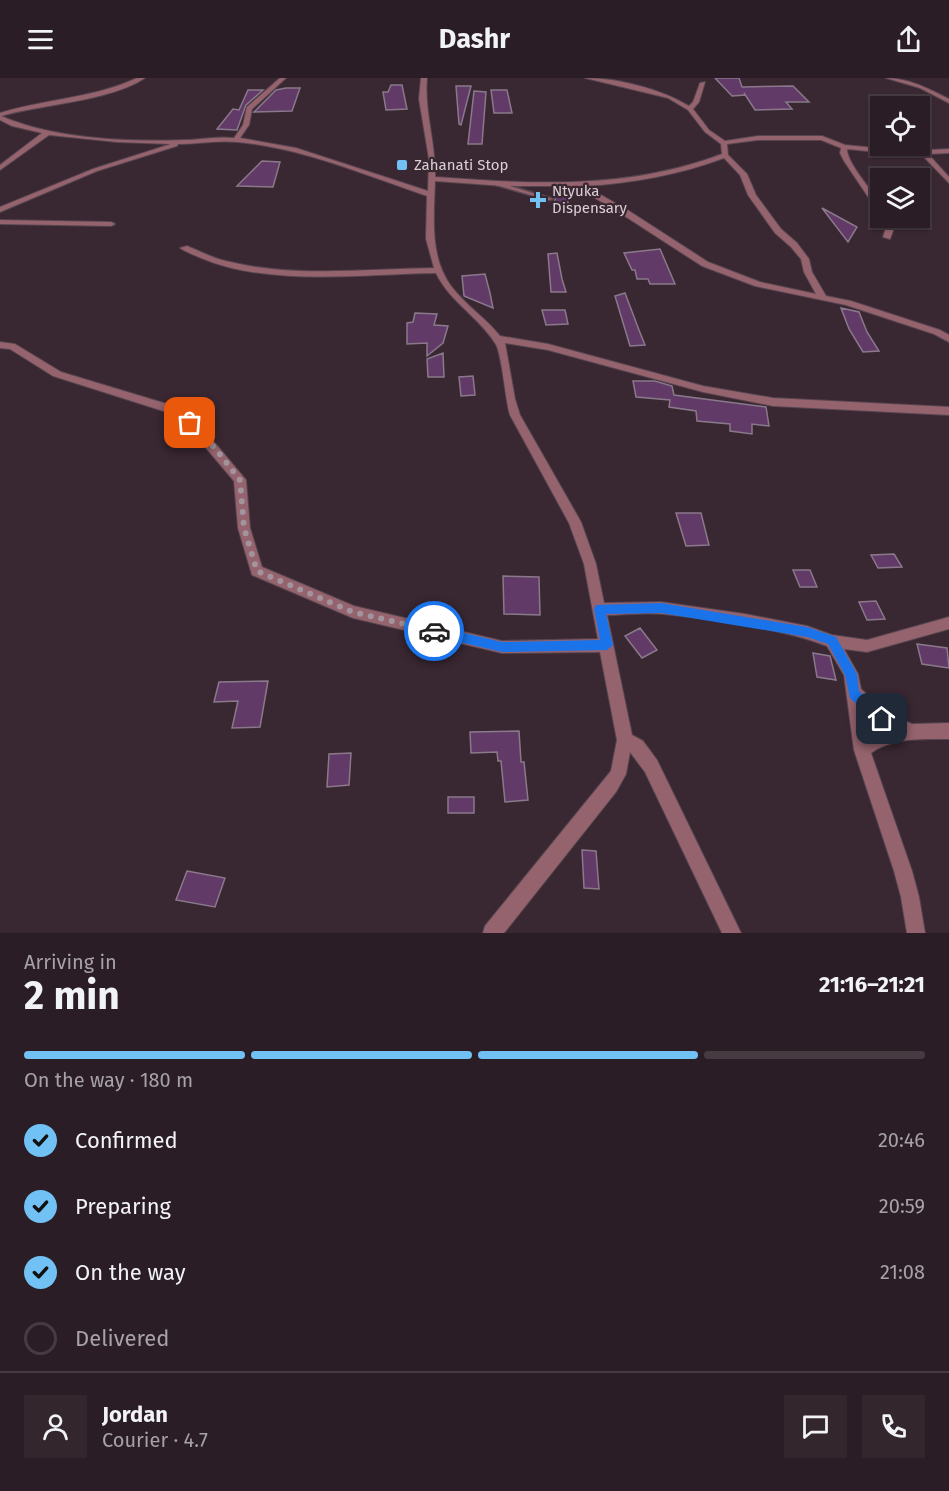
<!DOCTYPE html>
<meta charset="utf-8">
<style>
:root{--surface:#2b1d25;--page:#33262d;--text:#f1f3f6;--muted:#a6a2a7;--line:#473b42;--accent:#71c1f5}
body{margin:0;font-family:"Fira Sans",sans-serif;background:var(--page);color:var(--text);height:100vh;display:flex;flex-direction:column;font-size:22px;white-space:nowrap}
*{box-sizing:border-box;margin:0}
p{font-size:20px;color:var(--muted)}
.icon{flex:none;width:33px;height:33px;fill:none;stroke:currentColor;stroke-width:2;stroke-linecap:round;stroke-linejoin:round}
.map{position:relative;height:855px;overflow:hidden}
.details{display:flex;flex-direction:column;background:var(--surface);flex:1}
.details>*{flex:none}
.controls{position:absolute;left:870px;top:18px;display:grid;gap:12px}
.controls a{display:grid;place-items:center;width:60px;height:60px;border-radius:0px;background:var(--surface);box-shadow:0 2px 4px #0004,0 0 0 2px var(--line);font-size:30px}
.pin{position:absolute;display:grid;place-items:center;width:51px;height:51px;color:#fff;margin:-26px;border-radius:12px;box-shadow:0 3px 9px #0006}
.courier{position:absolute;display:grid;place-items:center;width:60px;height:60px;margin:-30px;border:4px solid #1a73e8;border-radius:50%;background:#fff;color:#222;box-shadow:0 2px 8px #0007}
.head em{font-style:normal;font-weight:700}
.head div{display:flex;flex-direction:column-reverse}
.head{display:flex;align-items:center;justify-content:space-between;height:102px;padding:0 24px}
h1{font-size:39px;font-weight:700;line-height:45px}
.bar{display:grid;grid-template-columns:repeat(4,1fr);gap:9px 6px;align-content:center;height:72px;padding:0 24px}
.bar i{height:8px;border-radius:4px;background:var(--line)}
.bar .on{background:var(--accent)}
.bar p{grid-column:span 4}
.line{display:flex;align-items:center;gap:15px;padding:0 24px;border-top:2px solid var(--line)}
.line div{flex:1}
.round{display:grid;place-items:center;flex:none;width:63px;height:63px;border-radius:0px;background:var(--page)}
ol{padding:0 24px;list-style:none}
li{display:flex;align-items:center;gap:18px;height:66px}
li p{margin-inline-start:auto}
li .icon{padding:6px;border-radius:50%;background:var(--accent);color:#111;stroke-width:4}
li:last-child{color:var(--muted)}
li i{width:33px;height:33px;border:3px solid var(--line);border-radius:50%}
header{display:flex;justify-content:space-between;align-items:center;height:78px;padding:0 24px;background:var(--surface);font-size:27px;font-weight:700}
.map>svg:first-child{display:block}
</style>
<header><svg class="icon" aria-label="menu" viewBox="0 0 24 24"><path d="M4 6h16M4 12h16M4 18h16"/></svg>Dashr<svg class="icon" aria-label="share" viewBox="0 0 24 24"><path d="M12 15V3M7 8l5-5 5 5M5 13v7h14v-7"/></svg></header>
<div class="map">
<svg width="949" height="855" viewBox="0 0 949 855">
<rect width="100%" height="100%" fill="#392731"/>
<path fill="#623a67" stroke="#89798b" stroke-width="1.5" d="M715 0H739L742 9 793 8 809 24H786L792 31 755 32 744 15 745 17 732 18Z
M391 7H402L407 31 386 32 383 14H388Z
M456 8H471L461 47 459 46Z
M286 10H300L292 33 254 34 276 12Z
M248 12H263L246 27 237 52 217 51 233 31 239 32Z
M491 12H507L512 35H494Z
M474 13 486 14 482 66H468Z
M262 83 280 84 273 109 237 108Z
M554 111H568V128H553L555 122Z
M822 130 857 149 848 164Z
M660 171 675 206H650L648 201H637L635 192H632L624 175Z
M557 175 562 201 566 214H551L548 176Z
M485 196 490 215 493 230 464 218 462 198Z
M625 215 639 252 645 267 630 268 615 218Z
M841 230 859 234 867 254 879 273 863 274 849 251Z
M542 232H565L568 246 546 247Z
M415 235 437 236 434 247 448 248 443 265 427 278V265L407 266V245L413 244Z
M443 275 444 299H428L427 281Z
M473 298 475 317 461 318 459 299Z
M633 303H655L672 308 674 317 766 329 769 348 752 346V356L730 353V346L697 343 696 333 669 329 670 322 636 319Z
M676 435H701L709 467 686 468Z
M894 476 902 489 878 490 871 477Z
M793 492H810L817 509H800Z
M503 498 539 499 540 537 504 536Z
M876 523 885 541 867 542 859 524Z
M640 550 657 572 642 580 625 558Z
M917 566 947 570 949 590 922 586Z
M813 575 830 578 836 602 817 599Z
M268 603 260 649 232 650 238 623 214 624 219 604Z
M519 653 521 684H524L528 722 505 724 501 683H498L497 674 471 675 470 654Z
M351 675 349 707 327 709 329 676Z
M448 719H474V735H448Z
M582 772 596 773 599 811 584 810Z
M187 793 225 800 215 829 176 822Z"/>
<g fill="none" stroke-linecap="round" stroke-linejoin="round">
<g stroke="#56454f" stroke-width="3">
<path id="service" d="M496 105H500L553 121 548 122 496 107Z"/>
</g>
<g stroke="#56454f" stroke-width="2">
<path id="minor" d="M137 0H145C111 23 43 26 1 38 54 61 126 64 183 62 200 62 216 58 234 60L243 47 247 29 280 0H286L252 31 249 47 240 60 296 70 428 113 429 81 419 21 421 0H427C424 34 436 65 435 99 534 106 627 112 722 76L721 66 705 54 688 32 668 20 585 0C618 0 661 11 689 28L693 24 700 5 705 4 699 24 693 31 709 52 725 63 758 58H822L845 67 907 73 949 71V75L928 76 949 99V105L921 76 907 77 847 71C847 85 872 113 880 125V132H877L844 83 840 75 841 70 821 62H758L727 66 728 77 747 96 756 117 781 151 797 165 809 181 812 194 826 218 851 223 940 252 949 257V264L934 256 846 227 755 208 702 188 620 135 575 108H504L435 103C434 138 429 178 451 208 465 227 486 240 500 258L548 266 703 308 773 320 949 329V337L773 328 703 314 548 272 505 265 515 321 520 337 581 444 596 486 604 525 661 524 745 536 807 548 832 557 867 562 949 539V551L867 574 844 571 858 596 861 611 888 636 912 646 949 645V661C923 661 893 659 871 675L912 793 919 819 925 855H907L901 819 894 793 854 672 844 597 827 568C780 550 713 541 663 536 645 534 625 537 607 537L632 657 643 663 657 682 741 855H722L645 694 630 674 626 696 616 714 504 855H483L485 848 611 693 617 662 600 574 502 575 353 540 252 497 238 450 234 403 179 338 53 298 10 271 0 270V264L15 266 61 294 187 332 246 402 250 450 262 489 354 528 502 563 598 561 584 486 569 445 510 337C505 321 502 274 495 265 478 238 450 224 436 195 362 196 270 209 201 180 194 177 186 174 180 170L187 168C200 173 212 180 226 183 293 200 365 191 434 190L426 161 427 118C365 97 303 70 237 64 217 62 198 66 178 66L177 68 97 93 0 134V129L93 91 171 66 117 64 49 57 0 92V87L42 55 12 48 0 42V35C45 21 94 20 137 0ZM724 80 740 97 748 117 775 155 791 169 801 181 804 194 816 216 760 204 708 184 626 131 585 108C634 105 678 97 724 80ZM863 633 878 646 887 651 879 652 867 659Z
M886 0C909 0 929 11 949 21V25L920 10Z
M883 140H889L894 150 890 161 883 159 886 150Z
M0 142 111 144 115 146 111 148 0 146Z"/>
</g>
<use href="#service" fill="#95636e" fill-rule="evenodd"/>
<use href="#minor" fill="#95636e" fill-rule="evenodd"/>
</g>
<path fill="#1a73e8" d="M661 525 807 549 836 559 857 596 859 613 887 637 889 641 887 646H878L850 620 845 597 828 566 807 559 661 535 606 536 613 567 607 572 502 574 434 558 428 553 434 548 502 564 600 562 594 531 596 527Z"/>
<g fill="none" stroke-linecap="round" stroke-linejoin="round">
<path stroke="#a2949c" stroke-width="6" stroke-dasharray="0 10.8" d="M190 345 215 370 240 402 244 450 257 493 353 534 434 553"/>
</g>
<g fill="#71c1f5" stroke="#392731" stroke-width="2">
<rect x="396" y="81" width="12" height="12" rx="3"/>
<path d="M535 113h6v6h6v6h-6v6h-6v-6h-6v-6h6z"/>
</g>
<g text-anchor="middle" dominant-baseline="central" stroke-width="4.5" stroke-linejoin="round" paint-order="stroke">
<g font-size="15" fill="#dbcfd5" stroke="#392731" text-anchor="start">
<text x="414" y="87">Zahanati Stop</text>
<text x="552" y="113">Ntyuka<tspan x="552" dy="17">Dispensary</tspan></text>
</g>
</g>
</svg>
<div class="controls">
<a><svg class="icon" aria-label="locate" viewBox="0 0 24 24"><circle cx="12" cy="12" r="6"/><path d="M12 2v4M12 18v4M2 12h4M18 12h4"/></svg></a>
<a><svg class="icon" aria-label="layers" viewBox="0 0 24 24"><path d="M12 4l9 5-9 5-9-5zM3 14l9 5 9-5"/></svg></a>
</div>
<div class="pin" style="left:190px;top:345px;background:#ea580c"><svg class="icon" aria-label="bag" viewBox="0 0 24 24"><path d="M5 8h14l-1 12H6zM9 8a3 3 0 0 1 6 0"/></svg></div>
<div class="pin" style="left:882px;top:641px;background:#1f2937"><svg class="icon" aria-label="home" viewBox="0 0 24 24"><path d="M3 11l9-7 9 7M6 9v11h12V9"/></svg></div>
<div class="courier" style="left:434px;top:553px"><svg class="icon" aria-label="car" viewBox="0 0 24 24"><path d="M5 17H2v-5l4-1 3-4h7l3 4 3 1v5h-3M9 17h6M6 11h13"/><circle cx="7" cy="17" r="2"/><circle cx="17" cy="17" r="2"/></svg></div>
</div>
<section class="details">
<div class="head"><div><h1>2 min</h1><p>Arriving in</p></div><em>21:16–21:21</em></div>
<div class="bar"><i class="on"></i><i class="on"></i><i class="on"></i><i></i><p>On the way · 180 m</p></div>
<ol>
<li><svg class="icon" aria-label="check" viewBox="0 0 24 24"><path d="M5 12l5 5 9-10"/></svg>Confirmed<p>20:46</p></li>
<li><svg class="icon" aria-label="check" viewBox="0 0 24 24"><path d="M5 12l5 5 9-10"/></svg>Preparing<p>20:59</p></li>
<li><svg class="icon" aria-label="check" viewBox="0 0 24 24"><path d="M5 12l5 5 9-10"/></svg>On the way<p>21:08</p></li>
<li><i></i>Delivered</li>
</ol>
<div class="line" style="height:108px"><a class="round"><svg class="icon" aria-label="person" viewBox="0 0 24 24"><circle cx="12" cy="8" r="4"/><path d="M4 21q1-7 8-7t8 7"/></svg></a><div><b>Jordan</b><p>Courier · 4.7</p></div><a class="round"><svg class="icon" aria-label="chat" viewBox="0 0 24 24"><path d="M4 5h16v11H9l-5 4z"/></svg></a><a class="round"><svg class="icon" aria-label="phone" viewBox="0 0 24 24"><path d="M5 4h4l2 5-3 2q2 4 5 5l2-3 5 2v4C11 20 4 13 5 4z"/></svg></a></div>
</section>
